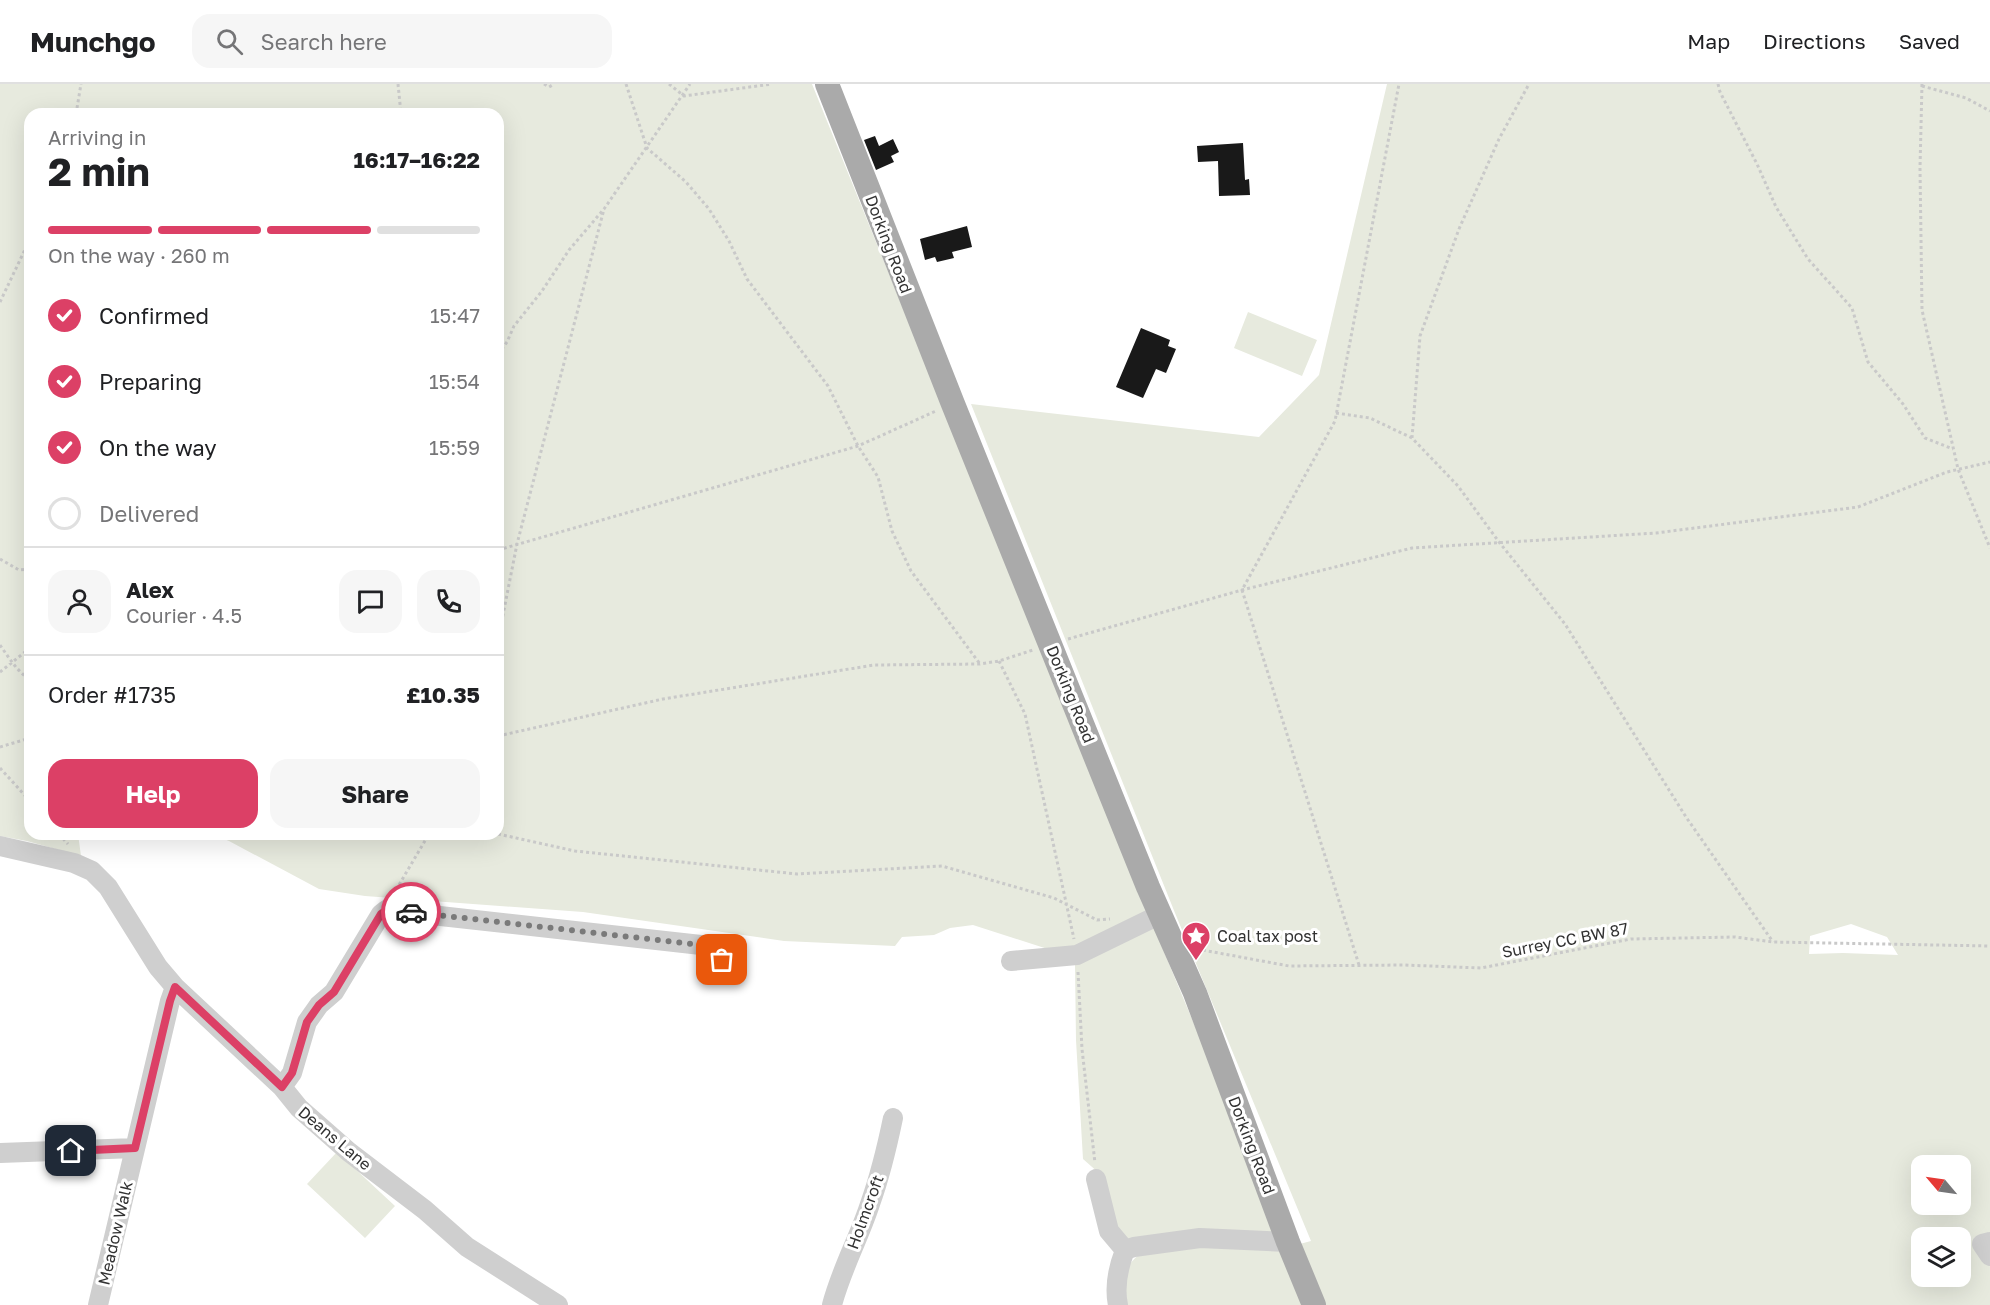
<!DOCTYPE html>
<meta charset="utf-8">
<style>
:root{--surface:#fff;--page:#f6f6f6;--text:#202124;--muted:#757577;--line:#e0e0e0;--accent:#dc4066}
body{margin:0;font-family:"Golos Text",sans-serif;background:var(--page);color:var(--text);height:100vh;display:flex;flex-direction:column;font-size:22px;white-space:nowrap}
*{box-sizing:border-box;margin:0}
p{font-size:20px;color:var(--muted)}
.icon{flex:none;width:33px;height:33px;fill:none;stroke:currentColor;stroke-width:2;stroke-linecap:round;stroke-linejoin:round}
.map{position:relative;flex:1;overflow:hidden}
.drawer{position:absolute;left:24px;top:24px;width:480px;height:732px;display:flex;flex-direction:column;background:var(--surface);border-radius:18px;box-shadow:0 6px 24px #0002}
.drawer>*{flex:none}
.needle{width:39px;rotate:299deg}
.fabs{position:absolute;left:1911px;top:1071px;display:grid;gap:12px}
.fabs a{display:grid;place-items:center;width:60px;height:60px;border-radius:12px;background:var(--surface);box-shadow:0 6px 24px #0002;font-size:30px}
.pin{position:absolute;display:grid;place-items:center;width:51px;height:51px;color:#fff;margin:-26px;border-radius:12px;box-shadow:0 3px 9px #0006}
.courier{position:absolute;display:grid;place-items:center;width:60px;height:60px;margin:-30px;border:4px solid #dc4066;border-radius:50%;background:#fff;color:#222;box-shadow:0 2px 8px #0007}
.headline em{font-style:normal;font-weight:700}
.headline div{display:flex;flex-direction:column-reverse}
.headline{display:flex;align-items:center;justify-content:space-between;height:102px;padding:0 24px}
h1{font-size:39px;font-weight:700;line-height:45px}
.bar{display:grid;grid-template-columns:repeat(4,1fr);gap:9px 6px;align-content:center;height:72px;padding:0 24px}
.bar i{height:8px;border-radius:4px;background:var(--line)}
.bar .on{background:var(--accent)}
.bar p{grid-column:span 4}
.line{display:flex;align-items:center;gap:15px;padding:0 24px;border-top:2px solid var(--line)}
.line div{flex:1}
.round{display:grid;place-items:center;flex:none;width:63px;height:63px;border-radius:18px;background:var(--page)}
ol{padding:0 24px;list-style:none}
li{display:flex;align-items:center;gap:18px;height:66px}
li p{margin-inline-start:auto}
li .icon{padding:6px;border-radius:50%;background:var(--accent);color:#fff;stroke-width:4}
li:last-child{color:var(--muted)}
li i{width:33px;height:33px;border:3px solid var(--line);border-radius:50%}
.cta{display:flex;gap:12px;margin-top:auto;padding:12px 24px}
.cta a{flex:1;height:69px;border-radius:18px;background:var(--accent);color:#fff;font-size:24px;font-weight:700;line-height:69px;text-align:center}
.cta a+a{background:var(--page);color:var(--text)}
header{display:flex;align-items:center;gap:36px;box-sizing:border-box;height:84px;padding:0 30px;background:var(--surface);border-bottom:2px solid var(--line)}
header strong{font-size:28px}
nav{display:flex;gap:33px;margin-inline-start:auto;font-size:21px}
.search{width:420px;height:54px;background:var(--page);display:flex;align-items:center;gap:15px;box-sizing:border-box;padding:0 21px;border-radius:18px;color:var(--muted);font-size:22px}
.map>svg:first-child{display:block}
</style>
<header>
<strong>Munchgo</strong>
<div class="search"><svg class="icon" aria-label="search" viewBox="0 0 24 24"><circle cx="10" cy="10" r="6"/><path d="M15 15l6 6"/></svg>Search here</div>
<nav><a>Map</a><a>Directions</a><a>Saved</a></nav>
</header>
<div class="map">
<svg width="1990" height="1221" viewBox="0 0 1990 1221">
<rect width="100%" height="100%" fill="#fff"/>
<path fill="#e7eade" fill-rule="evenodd" d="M0 0H812L1152 839 1279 1144 1273 1151 1127 1158 1116 1144 1100 1090 1083 1075 1076 956 1075 881 1060 869 973 841 950 844 934 851 902 853 895 862 784 857 583 828 365 812 319 805 229 757 212 750H498V30H30V750H78L81 772 27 757 0 752Z
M1387 0H1990V1221H1121V1189L1140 1169 1217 1160 1281 1165 1311 1157 1175 829 971 320 1259 353 1319 291ZM1851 840 1887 853 1898 871 1843 869 1809 870 1810 852ZM1922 1082H1960V1120H1922ZM1922 1154H1960V1192H1922Z
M1248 228 1317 256 1302 292 1234 264Z
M337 1068 395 1122 365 1154 307 1100Z"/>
<path fill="#191919" d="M875 52 879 62 893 55 899 68 891 72 894 78 876 86 864 56Z
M1243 59 1245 96 1249 95 1250 111 1219 112 1218 77 1198 78 1197 62Z
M967 142 972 163 952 168 954 174 937 178 935 173 925 176 920 155Z
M1141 244 1170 256 1168 262 1176 265 1166 289 1156 285 1143 314 1116 303Z"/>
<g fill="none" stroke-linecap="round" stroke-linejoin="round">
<path stroke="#c9c9c9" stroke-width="3" stroke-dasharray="3 3" stroke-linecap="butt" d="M398 0 401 30
M544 0 549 3 554 0
M626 0 647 64 686 98 709 125 729 157 747 195 828 302 858 362 878 393 892 447 911 487 980 580
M669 0 684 12 772 0
M1718 0 1720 8 1757 80 1776 123 1808 175 1852 224 1868 278 1903 320 1925 354 1953 365
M1922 0 1920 84 1922 226 1958 385 1990 464
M1922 2 1966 14 1990 27
M76 30 81 0
M0 218 30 155
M498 270 507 258 514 242 542 207 569 166 604 125 690 0
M1336 329 1370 334 1412 354 1458 402 1499 458 1565 540 1686 733 1773 858
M1412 354 1420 252 1459 145 1499 55 1529 0
M498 466 858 362 936 327
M0 475 19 486 30 485
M1068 555 1242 506 1412 464 1656 449 1858 423 1947 388 1990 378
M498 556 517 460 604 125
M0 561C9 574 17 587 30 596
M999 577 1025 630 1074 855
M0 588 30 564
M498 652 663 615 874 581 980 580 999 577 1033 566
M0 663 30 654
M0 684 30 717
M59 750 68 760
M498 750 575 767 797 790 942 782 1054 814 1097 836 1110 835
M393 811 429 750
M1197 865 1289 882 1404 881 1481 884 1631 855 1735 853 1773 858 1990 862
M1359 881 1242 506 1335 337 1399 0
M1078 888 1082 965 1095 1079"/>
<path stroke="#cfcfcf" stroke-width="20" d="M0 762 74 779 92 787 108 803 158 883 175 903 282 1003 299 1024 349 1068 425 1126 467 1163 558 1221
M1011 877 1077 871 1161 830
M282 1003 292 989 307 938 319 921 334 908 381 830 386 826 710 862 734 890
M0 1069 135 1064
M1096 1095 1109 1147 1125 1166
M1990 1158 1982 1160 1990 1172
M98 1221 170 917 175 903
M832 1221C841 1186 859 1154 870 1120 880 1092 887 1063 893 1034
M1118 1221C1114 1202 1118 1184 1125 1166L1134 1163 1200 1154 1288 1158"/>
<path stroke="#aaa" stroke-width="24" d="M827 0 953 320 1148 803 1195 909 1288 1158 1314 1221"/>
</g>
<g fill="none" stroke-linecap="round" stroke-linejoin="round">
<path stroke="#7a7a7a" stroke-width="6" stroke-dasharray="0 10.8" d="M411 828 710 862 722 876"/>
<path stroke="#dc4066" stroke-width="8" d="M71 1067 135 1064 170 917 175 903 282 1003 292 989 307 938 319 921 334 908 381 830C389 823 401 827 411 828"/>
</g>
<defs>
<g id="sight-pin" transform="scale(1.5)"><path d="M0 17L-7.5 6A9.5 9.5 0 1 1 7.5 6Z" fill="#dc4066" stroke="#fff"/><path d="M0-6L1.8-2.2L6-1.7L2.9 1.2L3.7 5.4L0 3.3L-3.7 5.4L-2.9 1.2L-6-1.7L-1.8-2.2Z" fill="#fff"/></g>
</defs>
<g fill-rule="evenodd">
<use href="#sight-pin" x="1196" y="852"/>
</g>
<g text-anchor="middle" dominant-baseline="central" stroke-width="6" stroke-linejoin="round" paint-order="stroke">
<g font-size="16" fill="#323232" stroke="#fff">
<text transform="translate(889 160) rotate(69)">Dorking Road</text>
<text transform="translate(1071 610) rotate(68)">Dorking Road</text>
<text transform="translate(1565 856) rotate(-11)">Surrey CC BW 87</text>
<text transform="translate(335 1054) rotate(40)">Deans Lane</text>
<text transform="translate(1252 1061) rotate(69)">Dorking Road</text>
<text transform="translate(865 1128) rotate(-70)">Holmcroft</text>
<text transform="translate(115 1149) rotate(-77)">Meadow Walk</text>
</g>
<g font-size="16" fill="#323232" stroke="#fff" text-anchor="start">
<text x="1217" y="852">Coal tax post</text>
</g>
</g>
</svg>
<div class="fabs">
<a><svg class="needle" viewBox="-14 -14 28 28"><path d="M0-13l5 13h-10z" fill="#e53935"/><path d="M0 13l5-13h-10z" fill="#757577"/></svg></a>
<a><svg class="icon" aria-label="layers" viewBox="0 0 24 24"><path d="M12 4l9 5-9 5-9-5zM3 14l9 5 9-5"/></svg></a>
</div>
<div class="pin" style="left:722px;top:876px;background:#ea580c"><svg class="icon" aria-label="bag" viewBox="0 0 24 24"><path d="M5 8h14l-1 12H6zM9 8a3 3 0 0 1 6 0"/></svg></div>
<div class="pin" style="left:71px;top:1067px;background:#1f2937"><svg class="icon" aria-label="home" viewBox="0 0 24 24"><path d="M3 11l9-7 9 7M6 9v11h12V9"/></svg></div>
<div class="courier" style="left:411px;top:828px"><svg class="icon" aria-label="car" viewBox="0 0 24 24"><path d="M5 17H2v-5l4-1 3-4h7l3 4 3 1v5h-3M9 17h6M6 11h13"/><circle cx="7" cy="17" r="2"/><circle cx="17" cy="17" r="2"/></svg></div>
<section class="drawer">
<div class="headline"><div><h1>2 min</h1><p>Arriving in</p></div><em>16:17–16:22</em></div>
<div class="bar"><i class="on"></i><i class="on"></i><i class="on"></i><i></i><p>On the way · 260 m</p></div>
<ol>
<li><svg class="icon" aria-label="check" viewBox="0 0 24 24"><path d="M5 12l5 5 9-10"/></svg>Confirmed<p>15:47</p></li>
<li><svg class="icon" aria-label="check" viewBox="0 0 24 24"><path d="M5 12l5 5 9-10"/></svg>Preparing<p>15:54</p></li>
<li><svg class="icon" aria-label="check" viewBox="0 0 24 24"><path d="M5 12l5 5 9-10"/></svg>On the way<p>15:59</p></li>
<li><i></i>Delivered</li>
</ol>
<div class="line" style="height:108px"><a class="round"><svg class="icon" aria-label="person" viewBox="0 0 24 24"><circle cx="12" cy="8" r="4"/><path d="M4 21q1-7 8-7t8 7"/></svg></a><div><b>Alex</b><p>Courier · 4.5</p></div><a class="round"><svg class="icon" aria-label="chat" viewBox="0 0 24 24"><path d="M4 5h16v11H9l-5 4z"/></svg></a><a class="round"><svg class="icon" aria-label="phone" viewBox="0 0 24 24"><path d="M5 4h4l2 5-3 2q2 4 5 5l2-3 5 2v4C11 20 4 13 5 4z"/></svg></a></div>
<div class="line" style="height:78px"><div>Order #1735</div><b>£10.35</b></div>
<div class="cta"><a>Help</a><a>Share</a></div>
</section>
</div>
